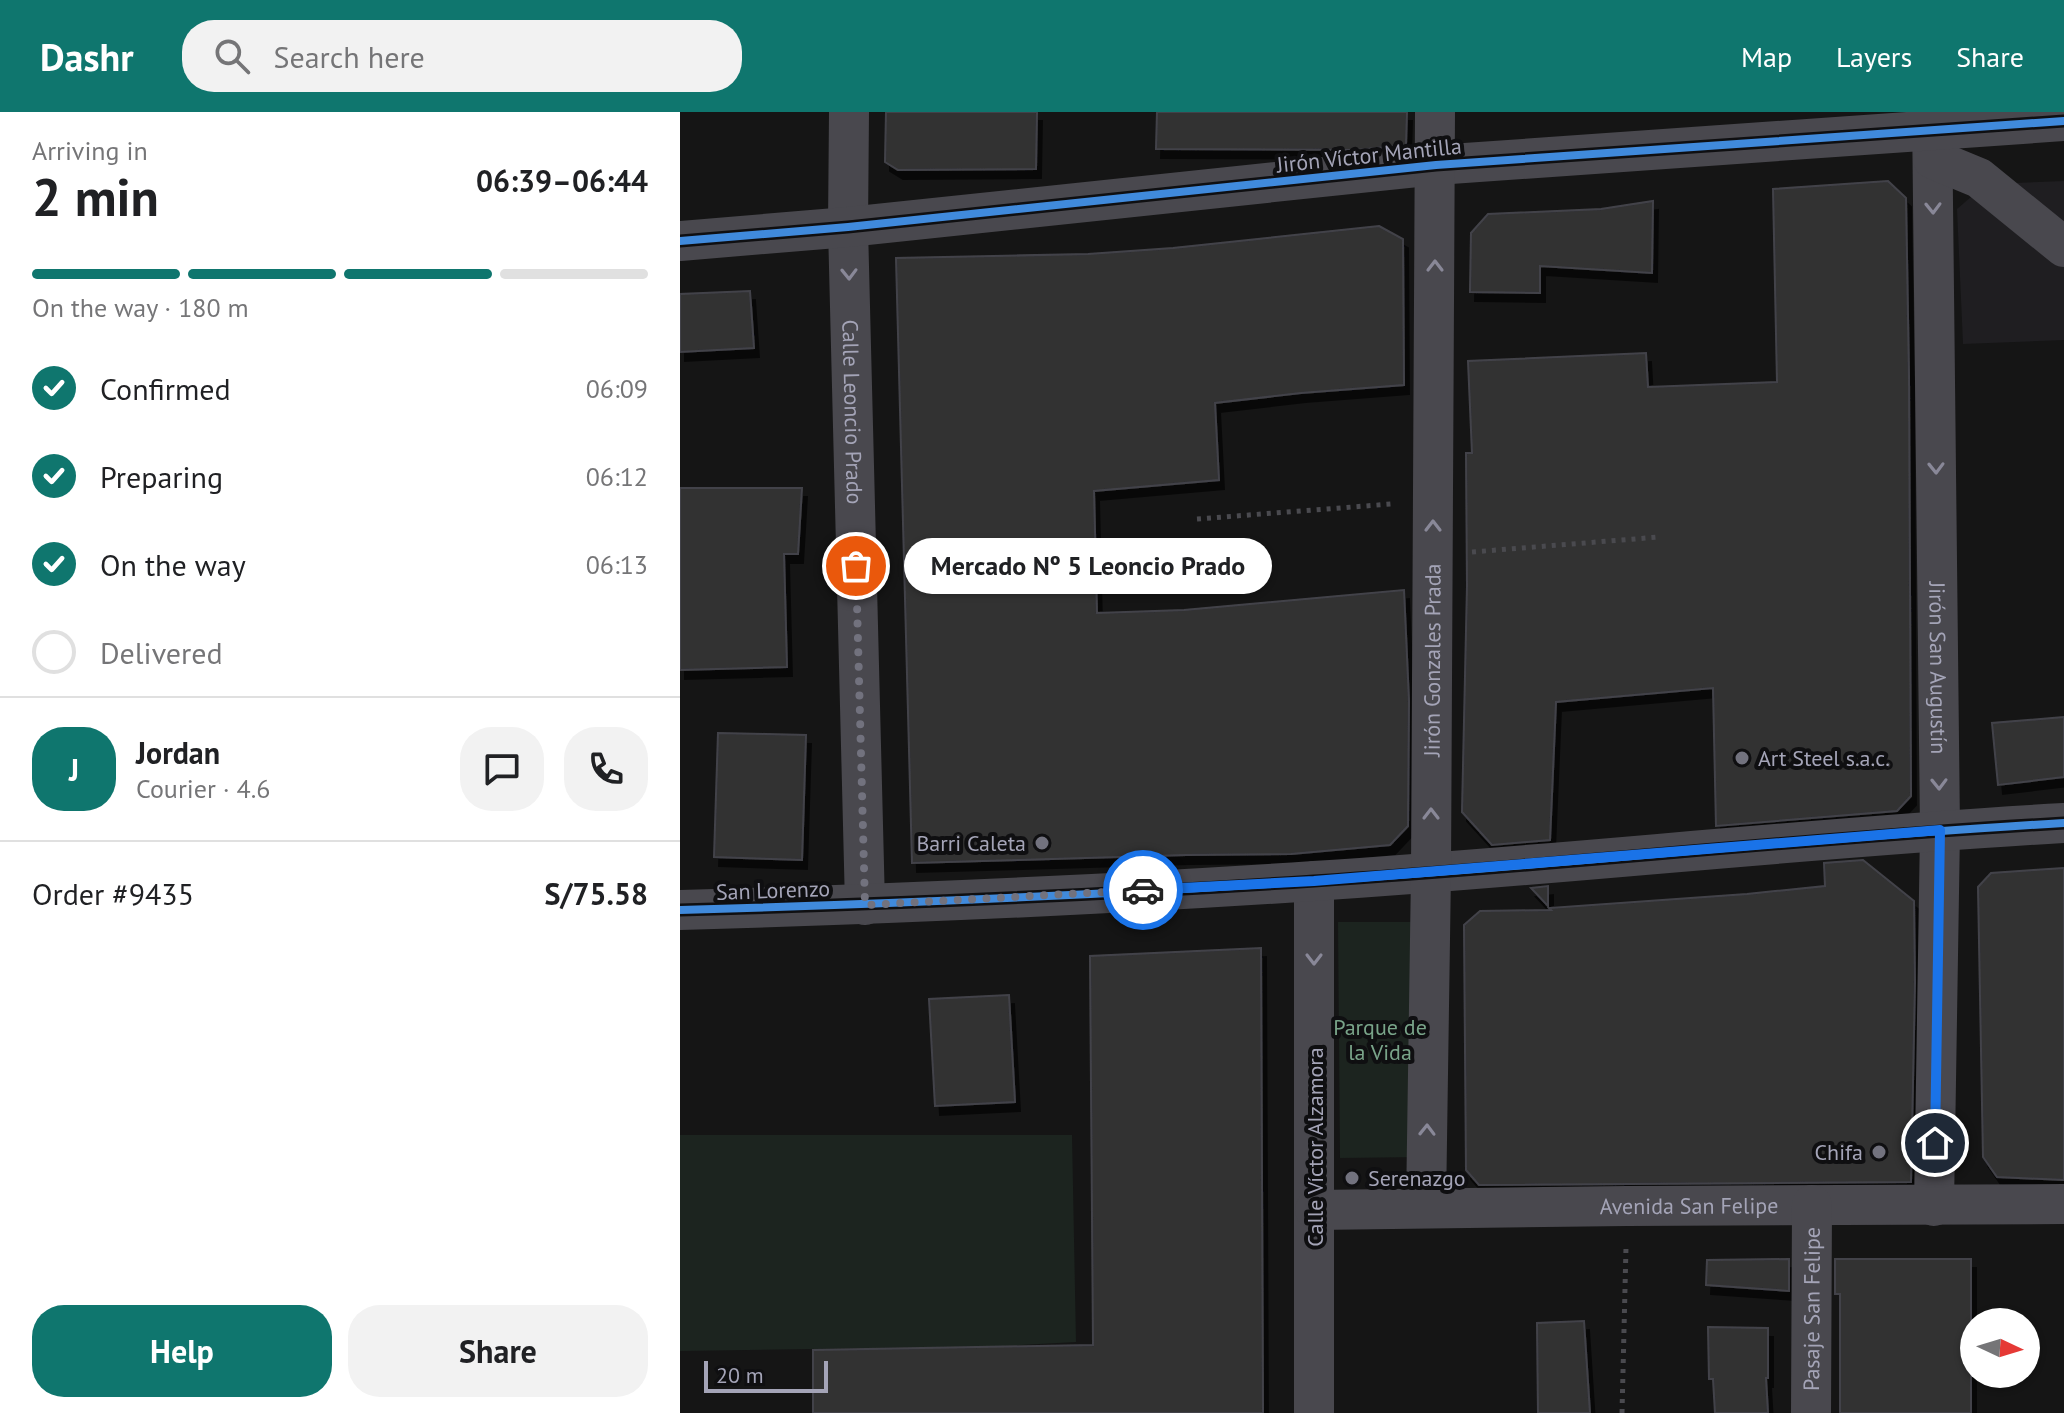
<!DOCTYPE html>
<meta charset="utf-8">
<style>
:root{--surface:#fff;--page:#f2f2f2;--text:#202124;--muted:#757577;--line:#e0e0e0;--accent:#0f766e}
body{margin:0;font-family:"PT Sans",sans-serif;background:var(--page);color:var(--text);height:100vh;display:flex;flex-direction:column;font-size:30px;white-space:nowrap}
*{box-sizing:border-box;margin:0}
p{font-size:26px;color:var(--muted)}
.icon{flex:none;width:44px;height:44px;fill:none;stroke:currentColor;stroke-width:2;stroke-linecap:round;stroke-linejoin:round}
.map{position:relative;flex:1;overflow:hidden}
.side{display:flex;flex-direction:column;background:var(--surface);width:680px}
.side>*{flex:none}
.needle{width:52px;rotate:94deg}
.tools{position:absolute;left:1280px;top:1196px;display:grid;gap:16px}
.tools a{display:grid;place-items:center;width:80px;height:80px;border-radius:50%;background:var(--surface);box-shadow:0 2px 6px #0004;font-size:40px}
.scale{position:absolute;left:24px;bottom:20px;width:124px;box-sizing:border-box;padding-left:8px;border:4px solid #a4a4b7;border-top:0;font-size:22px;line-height:28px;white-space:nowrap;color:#a4a4b7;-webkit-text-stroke:6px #0f0f11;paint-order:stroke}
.pin{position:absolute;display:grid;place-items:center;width:68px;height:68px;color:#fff;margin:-34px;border:4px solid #fff;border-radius:50%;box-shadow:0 2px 8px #0007}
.courier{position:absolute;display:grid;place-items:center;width:80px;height:80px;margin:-40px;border:6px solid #1a73e8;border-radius:50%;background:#fff;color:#222;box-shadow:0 2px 10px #0007}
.bubble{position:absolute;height:56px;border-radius:28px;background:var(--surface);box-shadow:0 2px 6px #0004;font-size:26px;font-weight:600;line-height:56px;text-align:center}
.head em{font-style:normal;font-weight:600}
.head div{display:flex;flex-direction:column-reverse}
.head{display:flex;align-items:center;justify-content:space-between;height:136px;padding:0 32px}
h1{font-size:52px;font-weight:600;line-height:60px}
.bar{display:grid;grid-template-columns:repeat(4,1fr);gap:12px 8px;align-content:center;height:96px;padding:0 32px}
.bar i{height:10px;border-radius:6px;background:var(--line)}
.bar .selected{background:var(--accent)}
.bar p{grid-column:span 4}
.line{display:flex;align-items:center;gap:20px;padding:0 32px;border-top:2px solid var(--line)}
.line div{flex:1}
.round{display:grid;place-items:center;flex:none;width:84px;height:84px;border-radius:32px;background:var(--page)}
ol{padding:0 32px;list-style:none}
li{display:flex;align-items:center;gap:24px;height:88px}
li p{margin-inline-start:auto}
li .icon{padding:8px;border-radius:50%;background:var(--accent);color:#fff;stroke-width:4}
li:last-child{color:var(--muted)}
li i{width:44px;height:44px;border:4px solid var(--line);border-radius:50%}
.primary-button{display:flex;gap:16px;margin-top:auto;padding:16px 32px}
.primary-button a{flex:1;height:92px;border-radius:32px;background:var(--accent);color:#fff;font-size:32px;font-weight:600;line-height:92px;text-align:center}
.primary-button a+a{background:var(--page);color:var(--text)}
header{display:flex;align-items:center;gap:48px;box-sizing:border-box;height:112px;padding:0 40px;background:var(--accent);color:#fff}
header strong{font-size:38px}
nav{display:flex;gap:44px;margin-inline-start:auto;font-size:28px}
.search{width:560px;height:72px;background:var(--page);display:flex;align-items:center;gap:20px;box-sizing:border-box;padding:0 28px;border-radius:32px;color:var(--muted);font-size:30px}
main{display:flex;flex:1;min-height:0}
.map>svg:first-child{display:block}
</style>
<header>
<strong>Dashr</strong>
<div class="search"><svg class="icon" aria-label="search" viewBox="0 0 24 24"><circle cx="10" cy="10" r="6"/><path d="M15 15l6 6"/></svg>Search here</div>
<nav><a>Map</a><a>Layers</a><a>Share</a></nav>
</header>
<main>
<section class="side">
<div class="head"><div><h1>2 min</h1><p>Arriving in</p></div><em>06:39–06:44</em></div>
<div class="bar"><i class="selected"></i><i class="selected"></i><i class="selected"></i><i></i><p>On the way · 180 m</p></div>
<ol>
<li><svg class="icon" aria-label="check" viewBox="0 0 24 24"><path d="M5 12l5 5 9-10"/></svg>Confirmed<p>06:09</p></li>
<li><svg class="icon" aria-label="check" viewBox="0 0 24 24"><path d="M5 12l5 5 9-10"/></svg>Preparing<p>06:12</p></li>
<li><svg class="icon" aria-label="check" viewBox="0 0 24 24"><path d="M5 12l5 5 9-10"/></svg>On the way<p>06:13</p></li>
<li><i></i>Delivered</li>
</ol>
<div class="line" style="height:144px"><b class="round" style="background:var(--accent);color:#fff">J</b><div><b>Jordan</b><p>Courier · 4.6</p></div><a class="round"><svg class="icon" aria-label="chat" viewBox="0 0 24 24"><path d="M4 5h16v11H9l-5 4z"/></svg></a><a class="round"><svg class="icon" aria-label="phone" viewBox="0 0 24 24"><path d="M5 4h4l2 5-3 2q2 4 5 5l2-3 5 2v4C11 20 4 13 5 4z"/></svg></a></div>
<div class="line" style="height:104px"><div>Order #9435</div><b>S/75.58</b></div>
<div class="primary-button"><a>Help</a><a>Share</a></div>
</section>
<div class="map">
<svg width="1384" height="1301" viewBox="0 0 1384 1301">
<defs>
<filter id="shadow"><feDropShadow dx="5" dy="9" stdDeviation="0" flood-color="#0009"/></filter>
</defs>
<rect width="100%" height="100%" fill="#151515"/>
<path fill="#1f1e21" d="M1384 69V228L1283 232 1277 97 1306 72Z"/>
<path fill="#1c241f" d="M658 810H740L742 1045 660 1046Z
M0 1023H392L396 1230 324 1234 0 1239Z"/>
<path fill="#303033" stroke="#434349" stroke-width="2" filter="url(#shadow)" d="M206 0H357L356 57 218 58 205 50Z
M477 0H727L726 33 677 38 476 37Z
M1208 69 1226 86 1229 264 1231 684 1217 699 1036 714 1033 576 876 590 870 728 812 733 782 700 787 474 786 341H792L788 249 966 241 968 275 1097 270 1093 77Z
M973 89 972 161 860 154V181L790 180 791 121 808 102 921 97Z
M699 114 723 127 724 273 621 281 535 291 539 368 414 379 417 501 504 498 724 478 729 589 728 714 710 733 611 742 506 743 232 751 216 146 408 142 493 136Z
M70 179 74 236 0 240V182Z
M0 376H122L118 442H104L107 555 0 558Z
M1384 605V665L1318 673 1312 611Z
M38 621 126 623 122 748 34 745Z
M1183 748 1234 789 1235 870 1231 1070 799 1073 786 1058 784 813 800 799 871 798 869 796 1067 782 1145 774 1144 751Z
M1384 756V1068L1317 1065 1303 1045 1298 775 1311 761Z
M868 774V794L851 776Z
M581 836 583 1301H133V1238L413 1233 410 844Z
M329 883 335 990 255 994 249 887Z
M1109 1147V1179L1026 1173 1027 1148Z
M1155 1147H1291V1301H1160V1182H1155Z
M904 1209 910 1301H858L857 1211Z
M1028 1215 1088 1216V1266H1086L1088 1301H1035L1033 1267H1029Z"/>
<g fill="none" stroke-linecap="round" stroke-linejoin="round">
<path stroke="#4a4a4f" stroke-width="5" stroke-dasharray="4 6" stroke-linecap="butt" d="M517 407 711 392
M792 440 979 425
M942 1301 946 1135"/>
<g stroke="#49484e" stroke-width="40">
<path id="s1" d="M169 0 168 115 185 793"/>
<path id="s2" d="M1252 0 1260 718 1254 1094"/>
<path d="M1253 47 1299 66 1384 135"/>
<path d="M0 129 168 115 756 53 1384 9"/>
<path d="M634 769V1301"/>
<path d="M0 798C211 792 423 783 634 769 884 753 1133 725 1384 711"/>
<path id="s3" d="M746 1096 751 760 755 0"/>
<path id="s4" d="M635 1098 947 1094 1384 1092"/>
<path id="s5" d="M1131 1301 1132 1093"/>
</g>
<g stroke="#0f0f11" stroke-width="13">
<path id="cycleway" d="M0 129 168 115 756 53 1384 9
M0 798C211 792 423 783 634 769 884 753 1133 725 1384 711"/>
</g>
<use href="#cycleway" stroke="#408adc" stroke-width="8"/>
</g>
<defs><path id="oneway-chevron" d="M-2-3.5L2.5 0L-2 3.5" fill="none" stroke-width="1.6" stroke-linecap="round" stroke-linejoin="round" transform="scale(2)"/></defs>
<g stroke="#898898">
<use href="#oneway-chevron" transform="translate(1253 96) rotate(89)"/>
<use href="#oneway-chevron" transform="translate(755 154) rotate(-90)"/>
<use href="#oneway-chevron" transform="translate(169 162) rotate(89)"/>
<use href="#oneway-chevron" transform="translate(1256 356) rotate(89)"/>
<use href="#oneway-chevron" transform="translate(753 414) rotate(-90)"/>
<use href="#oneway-chevron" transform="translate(1259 672) rotate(89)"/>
<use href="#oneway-chevron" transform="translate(751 702) rotate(-90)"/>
<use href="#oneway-chevron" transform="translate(634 847) rotate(90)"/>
<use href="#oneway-chevron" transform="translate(747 1018) rotate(-89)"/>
</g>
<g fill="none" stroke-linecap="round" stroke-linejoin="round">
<path stroke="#72727e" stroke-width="8" stroke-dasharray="0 14.4" d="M176 454 185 793 463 778"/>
<path stroke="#1a73e8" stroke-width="10" d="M463 778 634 769 1260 718 1255 1031"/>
</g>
<g fill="#72727e" stroke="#0f0f11" stroke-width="3">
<circle cx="1062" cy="646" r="8"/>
<circle cx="362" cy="731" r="8"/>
<circle cx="1199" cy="1040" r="8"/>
<circle cx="672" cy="1066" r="8"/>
</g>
<g text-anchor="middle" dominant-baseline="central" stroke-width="8" stroke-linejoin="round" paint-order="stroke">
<g font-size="22" fill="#a4a4b7" stroke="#0f0f11">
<text transform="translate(689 43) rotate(-6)">Jirón Víctor Mantilla</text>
<text stroke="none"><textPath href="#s1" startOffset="300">Calle Leoncio Prado</textPath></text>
<text stroke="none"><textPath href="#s3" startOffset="548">Jirón Gonzales Prada</textPath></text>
<text stroke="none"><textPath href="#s2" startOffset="556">Jirón San Augustín</textPath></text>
<text transform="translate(93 778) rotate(-2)">San Lorenzo</text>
<text transform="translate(635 1035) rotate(-90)">Calle Víctor Alzamora</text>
<text stroke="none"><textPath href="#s4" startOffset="374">Avenida San Felipe</textPath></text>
<text stroke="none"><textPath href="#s5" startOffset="104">Pasaje San Felipe</textPath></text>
</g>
<g font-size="22" fill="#a4a4b7" stroke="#0f0f11" text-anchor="start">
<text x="1078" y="646">Art Steel s.a.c.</text>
<text x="346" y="731" text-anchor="end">Barri Caleta</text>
<text x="1183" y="1040" text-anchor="end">Chifa</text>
<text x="688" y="1066">Serenazgo</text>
</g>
<g font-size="22" fill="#79a489" stroke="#0f0f11">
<text x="700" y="915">Parque de<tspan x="700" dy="25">la Vida</tspan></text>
</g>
</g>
</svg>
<div class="tools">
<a><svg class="needle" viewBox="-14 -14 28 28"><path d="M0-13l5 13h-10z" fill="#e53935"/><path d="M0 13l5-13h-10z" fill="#757577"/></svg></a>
</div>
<div class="scale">20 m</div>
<div class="pin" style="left:176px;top:454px;background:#ea580c"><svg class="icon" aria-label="bag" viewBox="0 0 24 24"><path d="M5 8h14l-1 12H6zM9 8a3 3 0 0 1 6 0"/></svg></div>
<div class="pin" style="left:1255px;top:1031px;background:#1f2937"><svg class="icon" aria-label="home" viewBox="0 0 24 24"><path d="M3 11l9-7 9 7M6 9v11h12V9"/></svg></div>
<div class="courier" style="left:463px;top:778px"><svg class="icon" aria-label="car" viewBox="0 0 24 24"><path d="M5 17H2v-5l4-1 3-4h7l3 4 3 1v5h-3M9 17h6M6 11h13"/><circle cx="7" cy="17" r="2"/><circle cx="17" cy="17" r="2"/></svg></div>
<div class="bubble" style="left:224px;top:426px;width:368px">Mercado Nº 5 Leoncio Prado</div>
</div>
</main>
